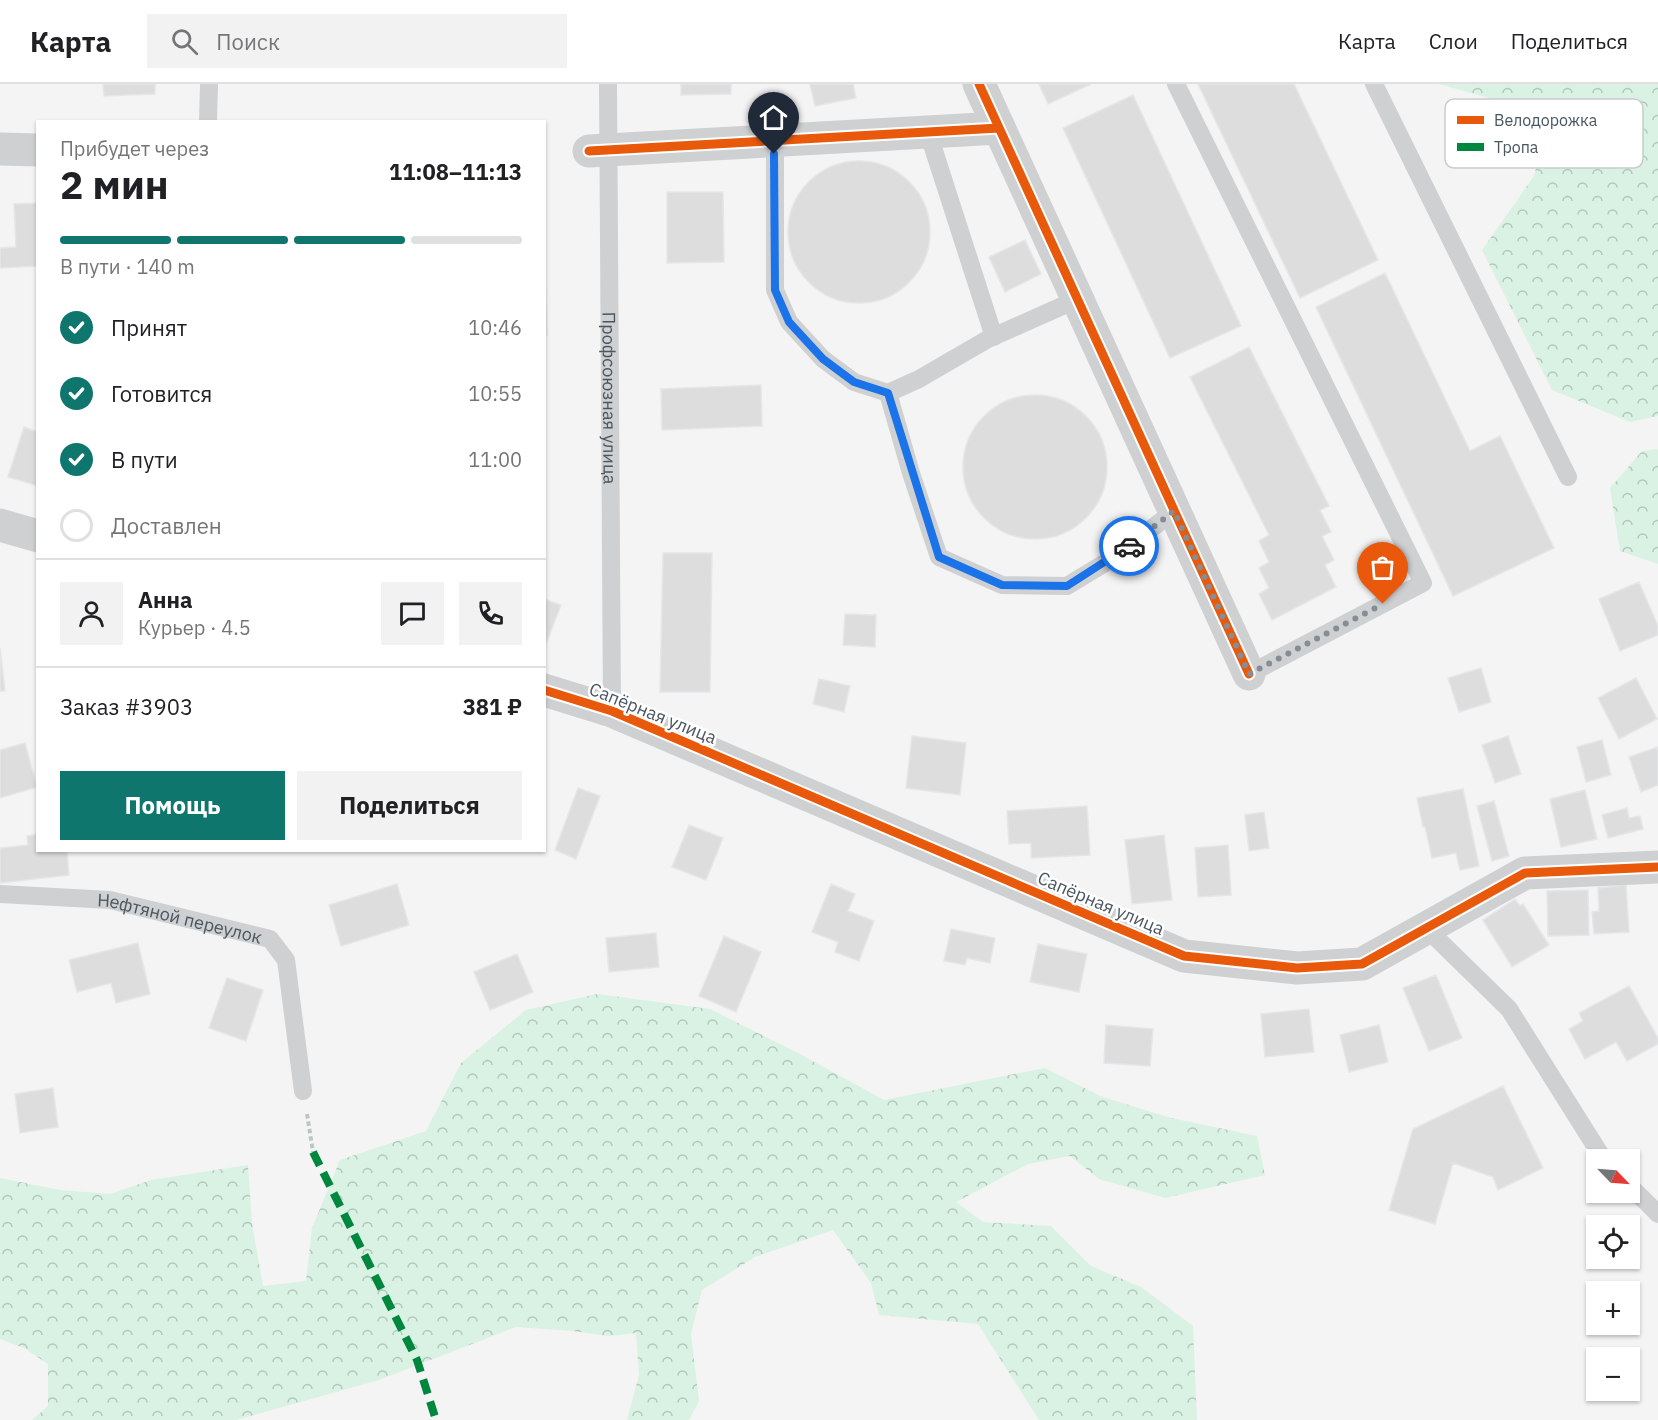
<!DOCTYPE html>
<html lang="ru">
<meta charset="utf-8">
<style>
:root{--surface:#fff;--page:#f2f2f2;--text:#202124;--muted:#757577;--line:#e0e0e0;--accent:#0f766e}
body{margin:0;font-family:"IBM Plex Sans",sans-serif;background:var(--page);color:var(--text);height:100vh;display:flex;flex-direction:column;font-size:22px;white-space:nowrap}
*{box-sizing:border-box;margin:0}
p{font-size:20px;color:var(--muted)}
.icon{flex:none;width:33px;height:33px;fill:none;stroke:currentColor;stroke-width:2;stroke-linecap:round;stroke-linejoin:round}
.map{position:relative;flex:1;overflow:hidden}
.sheet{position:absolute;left:36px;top:36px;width:510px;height:732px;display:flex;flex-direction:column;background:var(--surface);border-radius:0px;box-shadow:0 2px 4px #0004}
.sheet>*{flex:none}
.needle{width:39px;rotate:115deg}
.fabs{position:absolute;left:1586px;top:1065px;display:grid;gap:12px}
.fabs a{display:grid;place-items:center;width:54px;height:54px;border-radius:0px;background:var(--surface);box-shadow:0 2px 4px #0004;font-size:30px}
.pin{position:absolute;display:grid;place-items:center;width:51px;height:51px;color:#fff;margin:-62px -26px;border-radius:50% 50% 50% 0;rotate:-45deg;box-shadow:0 0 6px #0007}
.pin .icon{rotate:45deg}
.courier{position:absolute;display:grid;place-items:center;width:60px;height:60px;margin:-30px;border:4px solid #1a73e8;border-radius:50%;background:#fff;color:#222;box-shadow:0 2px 8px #0007}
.overview em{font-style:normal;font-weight:700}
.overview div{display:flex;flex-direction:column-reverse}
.overview{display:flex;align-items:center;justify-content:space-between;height:102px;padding:0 24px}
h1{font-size:39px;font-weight:700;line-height:45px}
.bar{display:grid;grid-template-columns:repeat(4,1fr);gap:9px 6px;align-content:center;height:72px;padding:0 24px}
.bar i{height:8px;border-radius:4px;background:var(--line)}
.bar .selected{background:var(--accent)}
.bar p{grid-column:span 4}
.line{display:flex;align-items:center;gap:15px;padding:0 24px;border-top:2px solid var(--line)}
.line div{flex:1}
.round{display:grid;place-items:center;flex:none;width:63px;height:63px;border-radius:0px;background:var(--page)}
ol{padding:0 24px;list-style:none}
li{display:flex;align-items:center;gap:18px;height:66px}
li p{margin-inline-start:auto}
li .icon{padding:6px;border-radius:50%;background:var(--accent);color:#fff;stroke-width:4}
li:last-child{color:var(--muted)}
li i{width:33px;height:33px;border:3px solid var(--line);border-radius:50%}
.primary-button{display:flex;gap:12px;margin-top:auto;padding:12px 24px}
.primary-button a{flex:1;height:69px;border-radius:0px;background:var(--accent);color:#fff;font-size:24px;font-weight:700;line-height:69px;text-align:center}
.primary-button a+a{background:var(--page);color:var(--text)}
header{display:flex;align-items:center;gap:36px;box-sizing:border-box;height:84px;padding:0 30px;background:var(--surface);border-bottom:2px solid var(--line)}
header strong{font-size:28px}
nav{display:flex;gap:33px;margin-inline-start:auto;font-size:21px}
.search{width:420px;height:54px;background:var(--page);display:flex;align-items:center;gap:15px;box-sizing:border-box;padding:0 21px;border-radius:0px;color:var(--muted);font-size:22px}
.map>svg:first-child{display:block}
</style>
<header>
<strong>Карта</strong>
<div class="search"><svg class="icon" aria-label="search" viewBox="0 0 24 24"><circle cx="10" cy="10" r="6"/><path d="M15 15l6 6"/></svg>Поиск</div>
<nav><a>Карта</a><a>Слои</a><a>Поделиться</a></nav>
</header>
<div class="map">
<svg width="1658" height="1336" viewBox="0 0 1658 1336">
<defs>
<pattern id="forest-crowns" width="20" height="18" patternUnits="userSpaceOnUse" patternTransform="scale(1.5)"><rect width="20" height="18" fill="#d9f2e3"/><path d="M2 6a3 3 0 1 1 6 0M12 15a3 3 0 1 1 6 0" fill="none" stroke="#b2c7bb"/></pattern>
</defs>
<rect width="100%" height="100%" fill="#f4f4f4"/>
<path fill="url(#forest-crowns)" d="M1439 0H1658V332L1630 338 1552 306 1482 166 1534 92 1545 46 1524 24Z
M1658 365V480L1620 467 1610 404 1642 367Z
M597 910 710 925 800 970 884 1016 1045 984 1100 1012 1171 1034 1257 1052 1265 1091 1165 1114 1099 1095 1070 1072 1028 1080 956 1118 983 1138 1051 1142 1091 1182 1141 1203 1193 1242 1197 1336H1039L978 1240 879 1231 871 1199 833 1146 755 1173 702 1206 691 1250 699 1317 689 1336H627L639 1291 636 1249 608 1252 573 1247 516 1243 379 1296 236 1336H32L48 1322V1280L24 1264 0 1255V1094L60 1106 110 1110 151 1096 248 1081 252 1139 263 1202 306 1197 312 1144 340 1076 426 1047 461 979 526 926Z"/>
<path fill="#ddddde" stroke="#e5e6e7" stroke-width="1.5" d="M103 0H155V10L104 12Z
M681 0H731V10L681 11Z
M810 0H853L856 14 815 22Z
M1039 0H1091L1048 20Z
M1198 0H1294L1378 176 1300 214Z
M1133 11 1241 242 1170 274 1063 44Z
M788 148a71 71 0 1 1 142 0a71 71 0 1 1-142 0Z
M667 108H723L724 178 667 179Z
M38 119V182L0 184V164L16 163 14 120Z
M544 151 547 251H544Z
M1025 156 1041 190 1005 208 989 173Z
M1385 189 1470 367 1500 352 1554 464 1453 512 1316 223Z
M1249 263 1329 422 1320 426 1331 448 1322 452 1334 476 1325 481 1336 503 1272 536 1259 510 1269 504 1259 484 1269 478 1259 457 1269 451 1190 293Z
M761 301 762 342 662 346 661 305Z
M963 383a72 72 0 1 1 144 0a72 72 0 1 1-144 0Z
M24 343 38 348V402L8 393Z
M663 469H712L710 608H660Z
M1639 498 1658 542V551L1620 567 1599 515Z
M544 515 561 521 546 560H544Z
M845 530 876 531 875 563 843 561Z
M0 564 5 607H0Z
M1481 584 1491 618 1459 628 1448 594Z
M1636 594 1657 635 1619 655 1598 614Z
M819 595 850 602 844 628 813 620Z
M912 652 966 659 960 711 906 704Z
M1508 652 1521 690 1495 699 1482 661Z
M1602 656 1611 691 1586 698 1577 663Z
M25 659 37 703 0 714V666Z
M1658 663V701L1641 708 1629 673Z
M578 704 600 712 576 775 555 766Z
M1463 705 1479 782 1460 786 1456 769 1432 774 1425 743H1423L1417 714Z
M1585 706 1597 755 1561 763 1550 715Z
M1494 717 1509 772 1492 777 1477 722Z
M1087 722 1090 771 1031 774V759L1009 760 1007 727Z
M1627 724 1629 734 1640 732 1643 745 1608 754 1602 731Z
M1264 728 1269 764 1249 767 1245 731Z
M689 741 723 754 706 796 672 783Z
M38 750V766H67L69 791 0 799V764L28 761 27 752Z
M1164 751 1172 816 1132 820 1125 756Z
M1228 761 1231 811 1198 813 1195 764Z
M397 800 409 841 341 862 329 821Z
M831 800 855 810 848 827 874 837 859 877 835 868 838 858 812 848Z
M1626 801 1629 848 1594 850 1592 828 1599 827 1598 804Z
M1588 806 1589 851 1548 852 1547 807Z
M1515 815 1520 822 1523 820 1549 861 1512 883 1483 836Z
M951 845 995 854 990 879 967 874 965 881 944 877Z
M656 849 659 883 609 888 606 854Z
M724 852 761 868 736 928 699 912Z
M138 859 150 910 116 919 111 899 77 908 69 876Z
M1038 860 1087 870 1079 908 1030 898Z
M517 870 533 908 490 926 474 888Z
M1436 891 1462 954 1429 967 1403 904Z
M227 894 263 906 246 957 209 944Z
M1629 902 1658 954V960L1627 977 1616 958 1585 975 1569 945 1583 937 1579 929Z
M1309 925 1314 968 1265 973 1261 930Z
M1106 941 1153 945 1150 982 1104 979Z
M1379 941 1388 978 1349 988 1340 951Z
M1503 1002 1543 1084 1498 1106 1493 1093 1453 1079 1435 1140 1389 1126 1413 1045Z
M53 1004 58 1043 20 1049 15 1010Z"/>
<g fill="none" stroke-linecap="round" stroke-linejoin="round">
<path stroke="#bcc7c4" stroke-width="4" stroke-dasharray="4.5 3" stroke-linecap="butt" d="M307 1030 313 1068"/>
<g stroke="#ced0d2" stroke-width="18">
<path id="s1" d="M608 0 612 627"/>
<path d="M1176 0 1423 499 1249 590"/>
<path d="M1374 0 1568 393"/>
<path d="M208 38 209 0"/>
<path d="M928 48 994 253"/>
<path d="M775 58V206L789 238 823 275 854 298 888 309 919 295 988 255 1078 215"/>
<path d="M888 309 911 389 939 473 1002 501 1067 502 1118 471 1174 427"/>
<path id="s2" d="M0 810 110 816 270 855 286 876 303 1007"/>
<path d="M1425 843 1509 925 1604 1076"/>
<path d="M1629 1101 1658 1130"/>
</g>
<path stroke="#ced0d2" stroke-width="33" d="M979 0 1249 590
M0 65 38 66
M589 67 999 44
M0 441 38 452
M544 606 612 627 1184 872 1297 884 1362 880 1525 789 1658 783"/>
<path stroke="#00873e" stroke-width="8" stroke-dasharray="15 8" stroke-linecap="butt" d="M313 1068 417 1276 436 1336"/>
<g stroke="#fff" stroke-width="13">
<path id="cycleway" d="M979 0 1249 590
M589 67 999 44
M544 606 612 627 1184 872 1297 884 1362 880 1525 789 1658 783"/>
</g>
<use href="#cycleway" stroke="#e8590c" stroke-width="9"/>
</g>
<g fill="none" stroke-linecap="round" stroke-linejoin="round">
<path stroke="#868d94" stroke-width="6" stroke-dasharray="0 10.8" d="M1129 462 1174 427 1249 590 1383 520"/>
<path stroke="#1a73e8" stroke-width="8" d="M774 70 775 206 789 238 823 275 854 298 888 309 939 473 1002 501 1067 502 1129 462"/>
</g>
<g text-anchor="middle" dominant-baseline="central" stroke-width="5" stroke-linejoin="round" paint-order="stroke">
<g font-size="18" fill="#4a5661" stroke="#fff">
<text stroke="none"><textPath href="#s1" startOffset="314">Профсоюзная улица</textPath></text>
<text transform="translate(653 629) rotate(22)">Сапёрная улица</text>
<text transform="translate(1101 819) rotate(23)">Сапёрная улица</text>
<text stroke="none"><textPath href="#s2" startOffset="182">Нефтяной переулок</textPath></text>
</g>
</g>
<rect x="1445" y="15" width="198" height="69" rx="9" fill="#fff" stroke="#c9ccd0" stroke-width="1.5"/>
<rect x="1457" y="32" width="27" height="8" fill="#e8590c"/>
<rect x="1457" y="59" width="27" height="8" fill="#00873e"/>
<g font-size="16" fill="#4a5661">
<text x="1494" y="42">Велодорожка</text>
<text x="1494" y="69">Тропа</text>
</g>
</svg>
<div class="fabs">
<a><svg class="needle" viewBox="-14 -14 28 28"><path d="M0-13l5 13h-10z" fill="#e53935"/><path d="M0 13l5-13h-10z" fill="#757577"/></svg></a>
<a><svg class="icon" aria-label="locate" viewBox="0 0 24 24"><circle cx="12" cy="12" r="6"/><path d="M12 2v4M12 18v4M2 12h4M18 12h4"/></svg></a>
<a>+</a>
<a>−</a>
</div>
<div class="pin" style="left:1383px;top:520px;background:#ea580c"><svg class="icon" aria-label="bag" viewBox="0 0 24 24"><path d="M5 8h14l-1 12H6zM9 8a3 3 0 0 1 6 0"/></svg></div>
<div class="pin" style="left:774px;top:70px;background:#1f2937"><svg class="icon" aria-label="home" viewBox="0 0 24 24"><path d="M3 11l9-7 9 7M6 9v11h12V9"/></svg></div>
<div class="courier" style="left:1129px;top:462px"><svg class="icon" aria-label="car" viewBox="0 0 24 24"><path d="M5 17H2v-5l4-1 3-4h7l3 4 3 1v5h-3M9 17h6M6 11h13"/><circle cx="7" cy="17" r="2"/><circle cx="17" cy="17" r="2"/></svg></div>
<section class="sheet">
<div class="overview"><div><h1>2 мин</h1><p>Прибудет через</p></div><em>11:08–11:13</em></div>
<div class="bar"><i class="selected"></i><i class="selected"></i><i class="selected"></i><i></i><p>В пути · 140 m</p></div>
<ol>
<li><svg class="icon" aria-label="check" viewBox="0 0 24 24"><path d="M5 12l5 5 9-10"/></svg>Принят<p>10:46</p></li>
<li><svg class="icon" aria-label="check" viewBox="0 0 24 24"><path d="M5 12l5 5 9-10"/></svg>Готовится<p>10:55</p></li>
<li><svg class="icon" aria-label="check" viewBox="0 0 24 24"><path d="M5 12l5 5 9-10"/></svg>В пути<p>11:00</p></li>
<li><i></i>Доставлен</li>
</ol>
<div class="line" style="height:108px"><a class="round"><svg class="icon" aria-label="person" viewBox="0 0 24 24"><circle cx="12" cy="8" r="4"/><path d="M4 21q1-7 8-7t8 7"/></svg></a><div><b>Анна</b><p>Курьер · 4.5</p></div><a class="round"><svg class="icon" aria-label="chat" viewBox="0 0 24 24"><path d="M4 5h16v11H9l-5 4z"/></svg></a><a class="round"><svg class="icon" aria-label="phone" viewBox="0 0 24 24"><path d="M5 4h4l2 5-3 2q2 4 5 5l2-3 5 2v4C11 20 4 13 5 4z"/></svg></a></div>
<div class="line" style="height:78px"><div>Заказ #3903</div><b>381 ₽</b></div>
<div class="primary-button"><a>Помощь</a><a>Поделиться</a></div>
</section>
</div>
